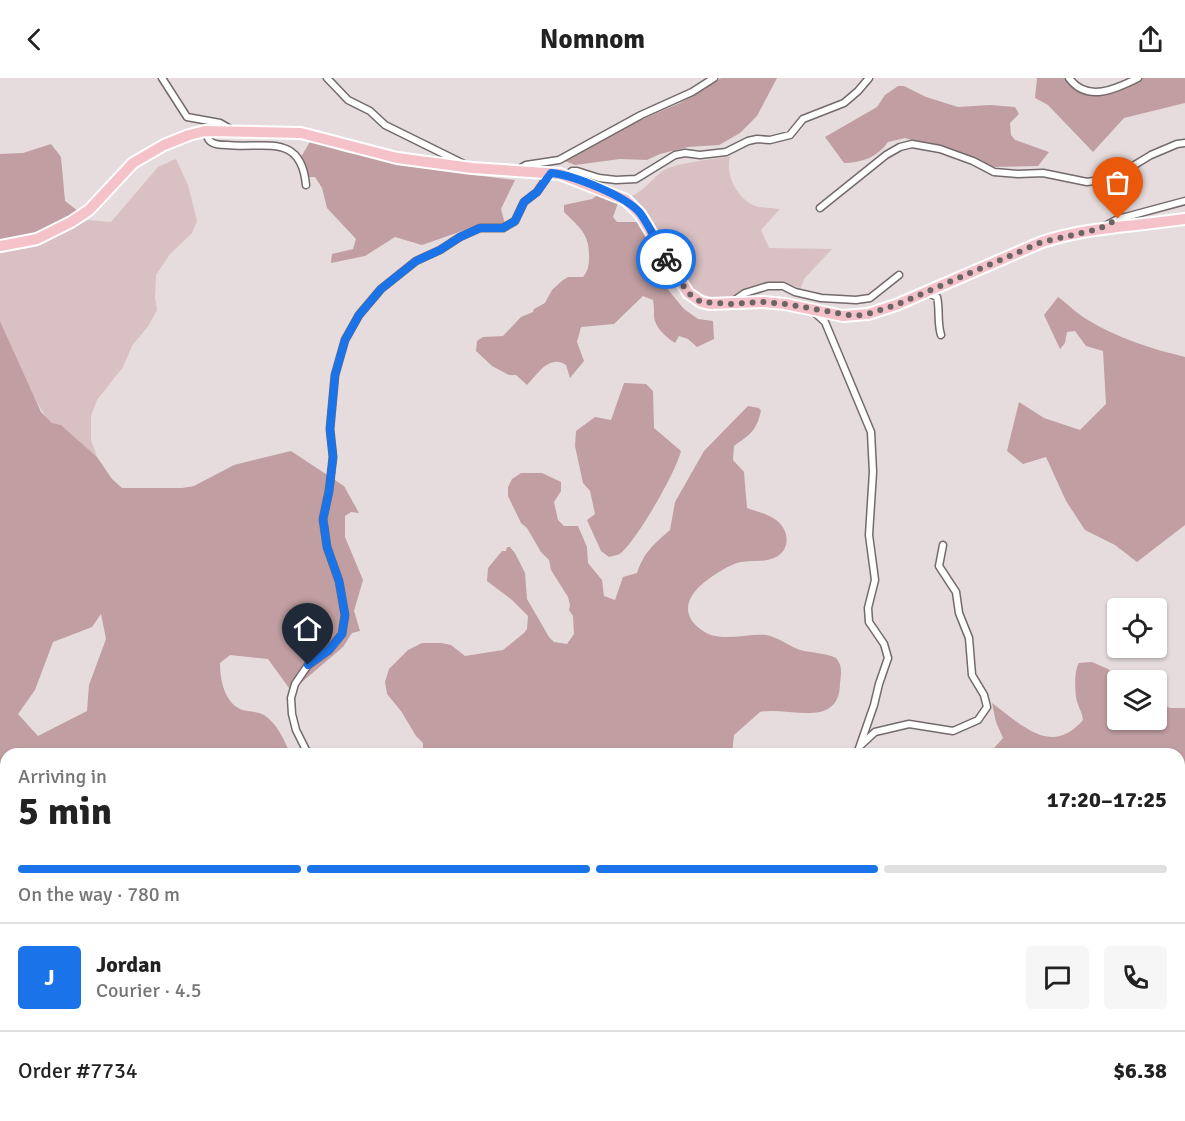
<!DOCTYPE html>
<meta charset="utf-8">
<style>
:root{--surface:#fff;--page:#f6f6f6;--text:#222;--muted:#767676;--line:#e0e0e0;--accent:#1a73e8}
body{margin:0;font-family:Signika,sans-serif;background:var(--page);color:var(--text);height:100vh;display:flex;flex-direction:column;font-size:22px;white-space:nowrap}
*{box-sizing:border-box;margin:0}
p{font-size:20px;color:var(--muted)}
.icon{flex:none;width:33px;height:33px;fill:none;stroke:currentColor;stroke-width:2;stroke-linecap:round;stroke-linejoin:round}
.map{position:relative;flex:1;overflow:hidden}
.sheet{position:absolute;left:0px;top:670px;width:1185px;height:374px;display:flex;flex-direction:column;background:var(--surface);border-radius:18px 18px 0 0;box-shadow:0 2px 4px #0004}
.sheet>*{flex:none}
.controls{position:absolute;left:1107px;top:520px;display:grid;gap:12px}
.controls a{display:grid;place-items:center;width:60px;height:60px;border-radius:6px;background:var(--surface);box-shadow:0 2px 4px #0004;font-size:30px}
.pin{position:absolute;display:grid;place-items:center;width:51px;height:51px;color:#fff;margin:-62px -26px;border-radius:50% 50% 50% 0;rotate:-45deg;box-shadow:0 0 6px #0007}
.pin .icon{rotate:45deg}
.courier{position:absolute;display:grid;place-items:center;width:60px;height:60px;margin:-30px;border:4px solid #1a73e8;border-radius:50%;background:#fff;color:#222;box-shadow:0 2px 8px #0007}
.overview em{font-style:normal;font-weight:700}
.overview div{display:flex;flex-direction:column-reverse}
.overview{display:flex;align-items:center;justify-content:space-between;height:102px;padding:0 18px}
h1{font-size:39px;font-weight:700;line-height:45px}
.bar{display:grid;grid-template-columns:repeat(4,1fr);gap:9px 6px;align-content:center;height:72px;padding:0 18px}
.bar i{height:8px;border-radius:4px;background:var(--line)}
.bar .active{background:var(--accent)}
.bar p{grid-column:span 4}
.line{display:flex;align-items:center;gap:15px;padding:0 18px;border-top:2px solid var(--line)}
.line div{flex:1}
.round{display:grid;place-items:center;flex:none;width:63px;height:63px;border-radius:6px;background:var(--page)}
header{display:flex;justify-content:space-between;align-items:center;height:78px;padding:0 18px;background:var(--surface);font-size:27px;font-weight:700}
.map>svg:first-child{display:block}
</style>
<header><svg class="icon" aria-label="back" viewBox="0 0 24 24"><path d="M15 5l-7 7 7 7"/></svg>Nomnom<svg class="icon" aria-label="share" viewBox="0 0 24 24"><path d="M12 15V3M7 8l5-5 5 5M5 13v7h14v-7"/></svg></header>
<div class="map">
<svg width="1185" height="1043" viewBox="0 0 1185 1043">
<rect width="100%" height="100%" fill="#e6dcdd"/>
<path fill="#d9c0c2" d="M730 79C725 97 737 120 755 128 762 130 772 130 780 131L761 152 769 170 832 171 804 201 801 210 785 206 769 205 730 219H712L697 215 686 203 636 122 630 119C648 110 650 102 664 92 673 86 717 80 730 79Z
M176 81 188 107 197 143 192 155 170 176 156 197 155 220 157 232 149 247 132 268 123 289 97 322 91 338V362L97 379 61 347 52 345 47 341 34 319 0 243V172L11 173 34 169 88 142 111 144 158 89Z
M168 1038H243L238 1043H164Z"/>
<path fill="#c19ea1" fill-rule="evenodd" d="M721 0H777L757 38 740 55 719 67 688 69 660 76 647 82 620 81 575 87 565 83 613 54 680 25Z
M1037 0H1064C1083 26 1118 6 1142 0 1155 0 1172 0 1185 0V25L1124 40 1093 74 1048 27 1035 20Z
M898 8H904L926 19 958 29 990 27 1015 29 1019 36 1010 45 1011 57 1015 62 1049 74 1038 88 991 89 927 64H918L905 60 888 64C878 79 861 85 844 85L825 59 877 29 885 17Z
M311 62 345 74 400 86 472 93 474 97 515 102 501 131 505 146 479 147 422 167 395 159 365 178 331 185 332 176 353 171 356 161 327 130 322 110 315 99H309L301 79Z
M51 66 61 79 65 123 78 133C55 146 27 161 0 163V76L23 75Z
M599 116 618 125 613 139 617 144H642L668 193 660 202 684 231 698 241 713 243 714 261 697 269 688 261 679 258 675 265C666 259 654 249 654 237 654 231 654 228 653 222L643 218 614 246 581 249 577 264 584 283 570 300 566 287C549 276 538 296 527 307L516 297H509L492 288 476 273 477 263 483 259 503 258 521 239 533 234 534 231 545 225 552 212 563 202 568 199H583C588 193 589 187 589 180 590 156 580 150 564 134V127L592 121Z
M1058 219C1068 226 1077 236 1088 242 1117 260 1152 271 1185 279V447L1137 484 1115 467 1085 452 1066 423 1046 379 1023 386 1007 373 1019 324 1044 340 1080 352 1106 326 1103 273 1086 268 1075 253 1067 254 1065 265 1060 271 1044 237Z
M0 243 41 334 52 345 61 347 97 379 112 401 122 410H182L194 408 234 387 291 373 344 408 359 435 351 434 345 438V459L363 502 354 533 360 553 352 555 343 569 296 609 289 610 268 581 230 577 220 585C220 601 224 623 240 631 247 634 257 633 264 637 277 645 285 663 290 676H6V1038H168L164 1043H0ZM101 536 106 561 89 607 87 633 38 658 18 636 35 612 53 564 92 549Z
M624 305 646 306 653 313 654 350 681 373C675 396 639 458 622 474 619 477 613 478 609 479L601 473 587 442 595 436 590 413 583 405 575 368 576 353 595 339 611 342Z
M748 328 759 330 761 333C756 353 751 356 734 368L733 382 744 394 747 430C755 433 765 435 773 440 791 450 792 475 771 481 759 485 746 481 734 486 708 498 665 527 703 553 720 565 747 555 766 557 778 559 789 568 800 572 812 575 825 575 836 580 843 588 841 596 840 606 839 652 787 628 760 634L734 657 732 676H417L423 670V665L416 658 401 633 387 616 385 604 389 591 408 572 422 565H441L451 567 465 578 503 572 524 555 527 551 528 538 512 522 487 503 488 490 502 473H506L507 469H510L515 475 525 495 527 521 549 559 554 564 567 566 574 556 573 538 569 532 570 527 568 519 551 492 549 482 541 474 527 450 521 445 508 418V409L512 401 521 395H542L561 404V413L554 424 558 442 564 448H578L587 469 588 485 602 502 604 518 615 522 623 499 637 495C644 474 654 466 670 452L675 424 704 373Z
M1092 584 1108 591 1122 603H1118V642H1156L1157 625 1170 630H1185V778L1179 781V676H983L994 670 1003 660 996 644 992 625C1022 647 1051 679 1083 642 1082 633 1077 627 1076 619 1075 609 1074 593 1079 585Z
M1185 886V923L1179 922V888Z
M1179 958 1185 962V1043H665L667 1038H1179Z
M243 1038H407L396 1043H238Z
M448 1038H517L513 1043H470Z"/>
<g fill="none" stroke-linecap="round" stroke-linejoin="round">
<g stroke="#736a6b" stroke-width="9">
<path id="street" d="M162 0 187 39 220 45 232 52
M327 0 348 22 370 33 385 47 464 86
M1069 0C1087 25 1116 11 1138 0
M205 53C207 56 207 59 209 62 213 67 221 67 227 67 264 71 301 54 306 107
M519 91 526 87 559 82 641 37 692 14 714 0
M567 97 572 93H577L599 100 616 102 636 101 675 77 685 75 700 77 726 74 748 63 757 61 770 62 790 57 803 41 844 25 858 13 869 0
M820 130 886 77 900 69 912 66 940 71 973 83 994 94 1018 96 1043 95 1087 104 1113 100 1151 77 1177 66 1185 65
M1105 148 1118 141 1185 123
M926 214 937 219C940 232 937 244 941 257
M732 224 745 215 768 208H783L795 214 821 220 856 222 870 220 899 197
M815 235 825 244 871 354 873 394 869 457 875 502 868 530 869 544 884 566 888 580 879 606 874 627 857 676
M861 667 875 654 909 646 953 653 978 642 987 629 984 617 972 597 969 560 959 535 956 514 939 488 943 467
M308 676 296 652 292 636 291 620 295 606 308 587 329 572 342 556 345 537 339 503 327 469 323 441 329 413 333 379 330 351 335 297 345 262 359 237 381 211 416 183 440 172 460 159 480 150H503L515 143 524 124 537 114 550 95
M110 1043 114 1038"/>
</g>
<g stroke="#fff" stroke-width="14">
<path id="primary" d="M0 168 37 161 71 144 89 132 133 85 164 67 189 57 205 53 301 55 397 80 472 90 560 96 626 122 640 136 688 215 701 224 709 226 763 224 785 226 843 238 868 236 896 227 1042 164C1088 149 1137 148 1185 141"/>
</g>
<use href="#street" stroke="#fff" stroke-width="6"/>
<use href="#primary" stroke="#f6c2c9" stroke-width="10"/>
</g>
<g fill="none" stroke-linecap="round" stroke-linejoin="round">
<path stroke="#6b6566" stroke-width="6" stroke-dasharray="0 10.8" d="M666 181 688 215 701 224 729 226 763 224 786 226 854 238 868 236 896 227 1042 164 1099 151 1118 141"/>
<path stroke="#1a73e8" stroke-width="8" d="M308 587 329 572 342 556 345 537 339 503 327 469 323 441 329 414 333 379 330 351 335 297 345 262 359 237 381 211 416 183 440 172 460 159 480 150H503L515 143 524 124 537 114 551 95C573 97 626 118 640 135 650 149 658 166 666 181"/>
</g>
</svg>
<div class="controls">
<a><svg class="icon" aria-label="locate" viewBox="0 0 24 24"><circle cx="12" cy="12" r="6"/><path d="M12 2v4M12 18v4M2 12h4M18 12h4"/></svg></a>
<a><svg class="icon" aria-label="layers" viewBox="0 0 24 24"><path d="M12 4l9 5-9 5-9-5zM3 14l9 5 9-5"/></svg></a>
</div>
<div class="pin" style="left:1118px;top:141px;background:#ea580c"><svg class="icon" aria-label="bag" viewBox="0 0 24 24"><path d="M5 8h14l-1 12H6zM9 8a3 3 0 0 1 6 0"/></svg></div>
<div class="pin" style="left:308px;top:587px;background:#1f2937"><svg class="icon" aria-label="home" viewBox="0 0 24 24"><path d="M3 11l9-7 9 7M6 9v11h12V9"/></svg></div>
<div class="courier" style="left:666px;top:181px"><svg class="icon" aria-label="bike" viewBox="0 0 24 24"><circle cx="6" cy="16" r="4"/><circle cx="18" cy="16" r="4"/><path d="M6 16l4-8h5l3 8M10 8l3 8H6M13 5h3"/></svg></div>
<section class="sheet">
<div class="overview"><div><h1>5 min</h1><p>Arriving in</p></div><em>17:20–17:25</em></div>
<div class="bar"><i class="active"></i><i class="active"></i><i class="active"></i><i></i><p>On the way · 780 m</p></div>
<div class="line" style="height:108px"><b class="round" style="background:var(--accent);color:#fff">J</b><div><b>Jordan</b><p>Courier · 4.5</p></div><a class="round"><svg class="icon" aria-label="chat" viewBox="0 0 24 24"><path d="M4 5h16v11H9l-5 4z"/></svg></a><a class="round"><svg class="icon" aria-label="phone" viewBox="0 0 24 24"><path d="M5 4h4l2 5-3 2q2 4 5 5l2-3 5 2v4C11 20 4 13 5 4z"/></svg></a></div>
<div class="line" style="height:78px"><div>Order #7734</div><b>$6.38</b></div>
</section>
</div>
